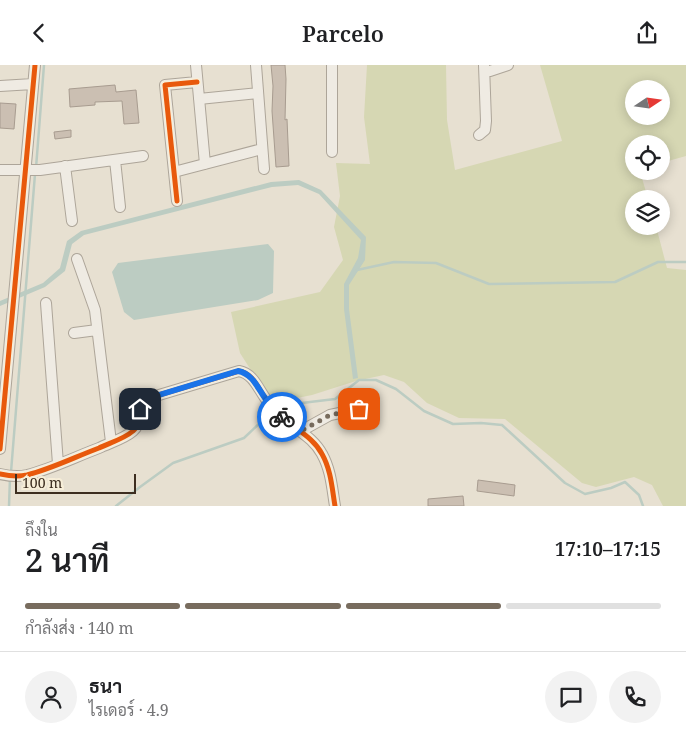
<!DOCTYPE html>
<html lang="th">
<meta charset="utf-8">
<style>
:root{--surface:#fff;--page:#f2f2f2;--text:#202124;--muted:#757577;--line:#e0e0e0;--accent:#786c5e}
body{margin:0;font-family:"Noto Serif",Sarabun,serif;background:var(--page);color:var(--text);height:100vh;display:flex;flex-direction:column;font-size:19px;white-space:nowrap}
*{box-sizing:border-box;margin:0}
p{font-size:16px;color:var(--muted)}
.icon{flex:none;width:28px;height:28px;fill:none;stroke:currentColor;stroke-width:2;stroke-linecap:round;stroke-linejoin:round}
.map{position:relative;height:441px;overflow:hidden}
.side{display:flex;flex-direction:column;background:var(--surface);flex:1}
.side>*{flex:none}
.needle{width:32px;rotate:77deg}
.controls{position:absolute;left:625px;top:15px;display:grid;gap:10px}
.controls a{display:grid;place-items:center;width:45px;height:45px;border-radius:50%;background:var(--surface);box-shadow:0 2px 12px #0003;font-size:25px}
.scale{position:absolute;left:15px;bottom:12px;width:121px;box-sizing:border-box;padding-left:5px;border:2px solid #3d2e20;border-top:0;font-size:14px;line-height:18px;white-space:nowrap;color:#3d2e20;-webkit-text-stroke:4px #f7eed8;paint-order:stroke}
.pin{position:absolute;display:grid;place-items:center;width:42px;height:42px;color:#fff;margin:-21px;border-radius:10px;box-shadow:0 2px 8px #0006}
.courier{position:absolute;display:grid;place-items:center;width:50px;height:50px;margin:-25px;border:4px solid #1a73e8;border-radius:50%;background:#fff;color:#222;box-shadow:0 1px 6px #0007}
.summary em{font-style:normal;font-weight:600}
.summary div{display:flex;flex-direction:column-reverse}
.summary{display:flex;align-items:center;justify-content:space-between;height:85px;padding:0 25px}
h1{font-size:32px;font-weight:600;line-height:38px}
.bar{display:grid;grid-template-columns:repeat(4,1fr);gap:8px 5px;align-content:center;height:60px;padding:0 25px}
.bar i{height:6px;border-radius:4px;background:var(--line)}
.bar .selected{background:var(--accent)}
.bar p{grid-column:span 4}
.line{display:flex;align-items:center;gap:12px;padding:0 25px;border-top:1px solid var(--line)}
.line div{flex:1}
.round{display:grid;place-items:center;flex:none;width:52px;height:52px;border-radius:26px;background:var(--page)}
header{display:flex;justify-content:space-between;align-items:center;height:65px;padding:0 25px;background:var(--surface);font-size:22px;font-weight:600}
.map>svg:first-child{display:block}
</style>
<header><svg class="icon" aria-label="back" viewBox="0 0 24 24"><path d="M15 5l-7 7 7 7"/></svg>Parcelo<svg class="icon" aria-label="share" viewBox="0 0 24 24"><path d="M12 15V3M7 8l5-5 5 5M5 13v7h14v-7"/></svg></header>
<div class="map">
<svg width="686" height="441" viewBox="0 0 686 441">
<rect width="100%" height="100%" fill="#e7e0d1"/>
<path fill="#d6d7b3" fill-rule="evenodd" d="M367 0H446L447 55 455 105 562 76 540 0H686V91L661 98V79H634V106H640L648 134H634V161H656L667 203 686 205V441H663L652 420 634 412 596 422 582 418 505 354 459 353 427 338 404 317 384 310 356 316 312 330 272 338 240 288 231 247 320 227 343 195 334 162 340 131 336 98 370 99 364 52ZM634 24H661V51H634Z"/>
<path fill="#bcccc2" d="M299 115 321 125 366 172 365 195 349 220V244L358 313 353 314 344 244V219L358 193 361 175 319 129 298 120 272 122 84 170 72 179 65 206 45 222 0 241V236L43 218 60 203 67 176 81 166 271 117Z
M268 179 274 186 273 228 258 235 134 255 124 247 112 207 118 198Z"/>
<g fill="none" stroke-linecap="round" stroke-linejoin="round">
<path stroke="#bcccc2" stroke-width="2.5" d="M36 103 44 0
M357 205 394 197 436 198 489 219 615 217 658 197H686
M279 344 285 340 335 334 359 315H376L396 324 424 346 453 359 481 358 502 360 565 418 585 429 611 423 625 417 639 430 643 441
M11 407 35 109
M9 441 10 413
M116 441 140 422 173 398 244 373 263 355 275 347"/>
</g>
<path fill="#cbbfb2" stroke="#a89c90" d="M271 0H285L286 14 285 55 287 54 289 101 276 102 272 46 273 21Z
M115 20 116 27 136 25 139 58 124 59 122 36 95 37V40L70 42 69 24Z
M0 38 16 39 14 64 0 63Z
M71 65V72L55 74 54 67Z
M478 415 515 420 514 431 477 426Z
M463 431 464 441H428V434Z"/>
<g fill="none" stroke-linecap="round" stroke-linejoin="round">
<g stroke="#ada599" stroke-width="12">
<path id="street" d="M196 0 205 99
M256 0 264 104
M332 0V87
M490 6 508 0
M0 21 33 19
M199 34 258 28
M479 70 485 65 486 56 484 0
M115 95 120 142
M65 101 72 156
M0 105H40L143 91
M174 107 262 84
M177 136 165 20 197 17
M77 194 95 245 111 377
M46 238 58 399
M74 268 97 265
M301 366 330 350 359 344
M0 384 35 0
M0 409C9 411 18 412 27 410 51 404 75 392 99 383 109 378 124 374 133 366 142 359 137 344 149 333L239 306C255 309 259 327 269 338 273 343 278 348 282 352 296 365 313 372 322 389 331 405 332 423 335 441"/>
</g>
<use href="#street" stroke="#efebe3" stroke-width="10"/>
<g stroke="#f7eed8" stroke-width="8">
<path id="cycleway" d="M177 136 165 20 197 17
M0 384 35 0
M0 409C9 411 18 412 27 410 51 404 75 392 99 383 109 378 124 374 133 366 142 359 137 344 149 333L239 306C255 309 259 327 269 338 273 343 278 348 282 352 296 365 313 372 322 389 331 405 332 423 335 441"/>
</g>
<use href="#cycleway" stroke="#e8590c" stroke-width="5"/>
</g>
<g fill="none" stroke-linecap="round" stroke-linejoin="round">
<path stroke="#786c5e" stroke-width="5" stroke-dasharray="0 9" d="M282 352 301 366 330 350 359 344"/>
<path stroke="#1a73e8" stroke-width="6" d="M140 344 143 338 149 333 238 306C254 309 258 325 268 337 272 342 277 347 282 352"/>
</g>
</svg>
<div class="controls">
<a><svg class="needle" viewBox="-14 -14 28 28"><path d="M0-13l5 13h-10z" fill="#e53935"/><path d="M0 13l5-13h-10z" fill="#757577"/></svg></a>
<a><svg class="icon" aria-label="locate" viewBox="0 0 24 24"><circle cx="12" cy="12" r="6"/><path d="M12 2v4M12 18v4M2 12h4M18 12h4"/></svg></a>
<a><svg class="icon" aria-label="layers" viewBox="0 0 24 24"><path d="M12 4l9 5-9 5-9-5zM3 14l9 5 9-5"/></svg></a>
</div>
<div class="scale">100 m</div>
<div class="pin" style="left:359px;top:344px;background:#ea580c"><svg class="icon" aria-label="bag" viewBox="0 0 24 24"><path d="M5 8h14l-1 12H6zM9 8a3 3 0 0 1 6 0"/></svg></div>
<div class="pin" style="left:140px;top:344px;background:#1f2937"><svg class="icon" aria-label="home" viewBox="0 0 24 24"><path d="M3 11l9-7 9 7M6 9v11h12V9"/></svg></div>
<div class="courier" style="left:282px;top:352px"><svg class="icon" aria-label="bike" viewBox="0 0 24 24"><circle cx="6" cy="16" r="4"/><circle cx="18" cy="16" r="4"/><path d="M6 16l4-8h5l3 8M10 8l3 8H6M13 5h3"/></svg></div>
</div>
<section class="side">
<div class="summary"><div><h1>2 นาที</h1><p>ถึงใน</p></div><em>17:10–17:15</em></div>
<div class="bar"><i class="selected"></i><i class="selected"></i><i class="selected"></i><i></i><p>กำลังส่ง · 140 m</p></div>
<div class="line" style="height:90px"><a class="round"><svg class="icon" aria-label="person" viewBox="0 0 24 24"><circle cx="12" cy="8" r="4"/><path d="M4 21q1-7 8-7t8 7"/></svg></a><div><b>ธนา</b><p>ไรเดอร์ · 4.9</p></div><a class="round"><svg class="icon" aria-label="chat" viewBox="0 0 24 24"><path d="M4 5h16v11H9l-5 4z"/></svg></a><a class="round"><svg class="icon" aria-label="phone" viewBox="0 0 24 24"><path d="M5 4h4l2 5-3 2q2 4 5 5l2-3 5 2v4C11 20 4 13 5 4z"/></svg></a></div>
</section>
